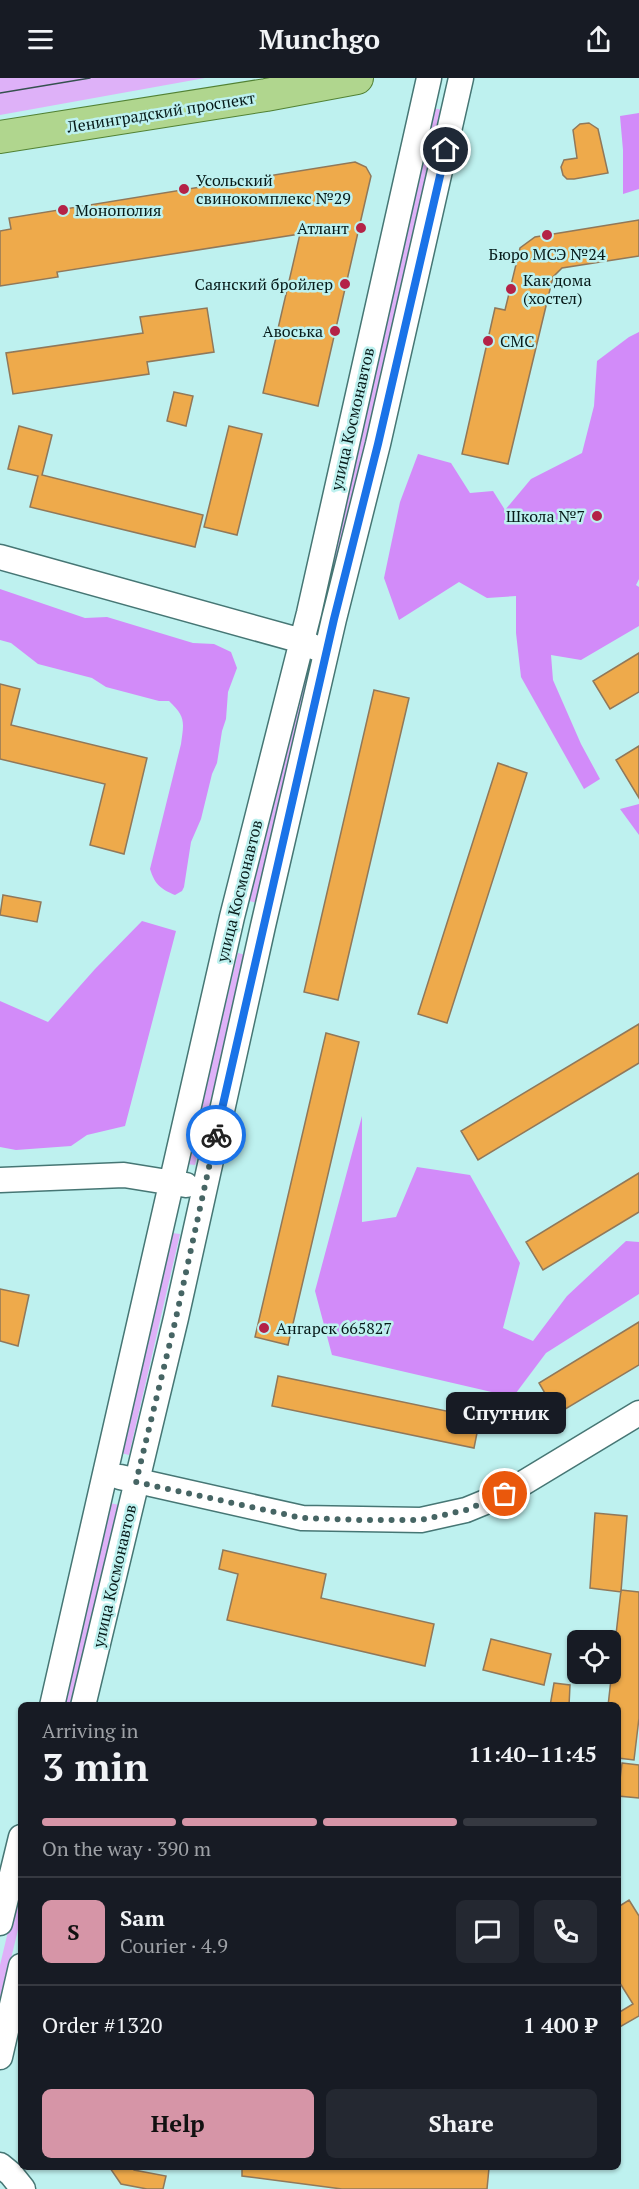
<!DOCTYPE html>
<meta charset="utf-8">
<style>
:root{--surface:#171b24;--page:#242831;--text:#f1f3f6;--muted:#9ea1a6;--line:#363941;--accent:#d695a7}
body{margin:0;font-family:"PT Serif",serif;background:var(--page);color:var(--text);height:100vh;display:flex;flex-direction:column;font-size:22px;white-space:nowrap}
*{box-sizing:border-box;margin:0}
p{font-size:20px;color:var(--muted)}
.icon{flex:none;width:33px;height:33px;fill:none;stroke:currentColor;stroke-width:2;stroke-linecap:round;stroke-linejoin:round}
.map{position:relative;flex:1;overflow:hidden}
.side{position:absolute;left:18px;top:1624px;width:603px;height:468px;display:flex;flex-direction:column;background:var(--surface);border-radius:9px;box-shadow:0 2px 4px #0004}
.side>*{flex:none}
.controls{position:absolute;left:567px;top:1552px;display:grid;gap:12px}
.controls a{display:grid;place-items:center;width:54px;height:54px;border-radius:9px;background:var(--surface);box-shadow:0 2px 4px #0004;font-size:30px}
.pin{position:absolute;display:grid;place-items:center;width:51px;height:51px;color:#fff;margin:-26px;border:3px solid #fff;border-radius:50%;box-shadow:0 2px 6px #0007}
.courier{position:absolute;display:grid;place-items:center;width:60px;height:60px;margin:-30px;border:4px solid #1a73e8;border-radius:50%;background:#fff;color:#222;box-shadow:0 2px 8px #0007}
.bubble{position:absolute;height:42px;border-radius:9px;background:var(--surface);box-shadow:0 2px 4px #0004;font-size:20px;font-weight:700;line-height:42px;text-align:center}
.summary em{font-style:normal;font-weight:700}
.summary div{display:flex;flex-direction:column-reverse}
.summary{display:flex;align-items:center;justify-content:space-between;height:102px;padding:0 24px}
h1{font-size:39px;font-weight:700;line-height:45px}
.bar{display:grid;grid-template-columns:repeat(4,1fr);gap:9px 6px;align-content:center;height:72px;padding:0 24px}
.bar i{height:8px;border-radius:4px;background:var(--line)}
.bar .active{background:var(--accent)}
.bar p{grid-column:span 4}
.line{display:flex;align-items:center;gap:15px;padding:0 24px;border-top:2px solid var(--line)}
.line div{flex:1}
.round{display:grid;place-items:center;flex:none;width:63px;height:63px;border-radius:9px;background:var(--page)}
.button{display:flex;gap:12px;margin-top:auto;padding:12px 24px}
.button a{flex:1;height:69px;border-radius:9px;background:var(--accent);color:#111;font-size:24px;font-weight:700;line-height:69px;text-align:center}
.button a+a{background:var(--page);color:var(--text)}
header{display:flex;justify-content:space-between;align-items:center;height:78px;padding:0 24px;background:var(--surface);font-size:27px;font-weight:700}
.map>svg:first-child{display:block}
</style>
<header><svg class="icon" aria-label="menu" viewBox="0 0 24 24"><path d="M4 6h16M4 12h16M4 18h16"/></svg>Munchgo<svg class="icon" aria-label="share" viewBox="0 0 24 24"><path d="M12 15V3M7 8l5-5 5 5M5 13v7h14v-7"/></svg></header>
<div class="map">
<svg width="639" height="2111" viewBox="0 0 639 2111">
<rect width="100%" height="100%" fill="#bef1ef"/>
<path fill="#deb1f8" d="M0 0H205L0 37Z
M433 30 443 32 322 555 312 553Z
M305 596 312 598 257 825 249 823Z
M238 875 246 877 195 1087 187 1086Z
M172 1155 180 1156 129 1377 121 1375Z
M110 1425 119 1427 71 1627 62 1628Z
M21 1799V1839L0 1927V1887Z"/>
<path fill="#d28bf9" d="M639 35V111L623 116V72L620 38Z
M639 254V501L636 507 639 509V548L581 582 551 577 553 602 581 666 600 701 584 711 521 599 516 555V518L487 520 459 504 399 542 384 500 400 424 418 376 451 385 470 415 493 413 505 432 531 401 582 375 594 328 597 283 629 259Z
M0 511 85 540 107 539 193 565 214 566 231 574 237 590 228 614 226 641 222 653 217 685 212 696 201 741 191 764 184 809 182 813 175 817C161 811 155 807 150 791L181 666C184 644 186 639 169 623H159L106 609 92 600 38 586 11 565 0 562Z
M639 726V757L620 731Z
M142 843 176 853 125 1048 87 1057 71 1068 16 1072 0 1069V923L48 944 95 891Z
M362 1038V1144L396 1139 417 1089 470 1097 520 1185 503 1250 533 1263 567 1218 626 1163 639 1164V1216L546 1275 513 1319 332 1277 315 1213Z"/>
<path fill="#eeaa4b" stroke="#90785a" stroke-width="1.5" d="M589 45 598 51 608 95 574 101H567L563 97 561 89 564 82 577 80 573 52 580 46Z
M355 84 366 89 371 98 318 328 263 315 300 156 57 194 58 199 0 208V153L11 151 9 140Z
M639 142V178L562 190 553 199 508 386 462 376 495 230 505 232 520 170 535 159Z
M207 230 214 274 147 284 149 296 13 316 6 275 143 255 140 239Z
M174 314 193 318 186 348 167 343Z
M19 348 52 357 42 397 203 437 195 469 30 429 38 398 8 391Z
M229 348 262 356 237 457 204 449Z
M639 575V614L610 631 593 603Z
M0 606 20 611 11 647 147 680 124 776 90 767 105 706 0 681Z
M374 612 409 620 338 922 304 914Z
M639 668V720L616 682Z
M498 685 527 695 447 945 418 936Z
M3 817 41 824 37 844 0 837Z
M639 946V985L478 1082 461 1053Z
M326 955 359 964 288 1267 255 1259Z
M639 1095V1134L543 1192 526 1164Z
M0 1211 29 1217 18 1268 0 1263Z
M639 1244V1287L557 1336 539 1305Z
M278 1298 480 1340 474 1370 272 1328Z
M595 1435 627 1438 621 1514 590 1510Z
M223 1472 326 1496 321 1520 434 1546 425 1588 227 1542 238 1496 219 1491Z
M621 1512 639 1514V1640L634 1682 618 1680V1628H608Z
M491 1561 551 1576 544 1607 483 1592Z
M554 1605 570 1607 569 1628H550Z
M622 1685 639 1687V1720L618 1718Z
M629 1822 639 1838V1938L618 1950V1935L633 1926 618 1902V1829Z
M110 2090H133L134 2092 166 2098 163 2111H147L121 2106Z
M242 2090H489L487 2111H342L242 2098Z"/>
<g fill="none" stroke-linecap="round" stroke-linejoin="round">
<g stroke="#467674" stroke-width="27">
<path id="minor" d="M0 479 302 563 316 570
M0 1102 124 1097 186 1107
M120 1399 302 1440 421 1442 466 1432 505 1416 639 1335
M52 1628 232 839 309 535 429 0
M83 1628 176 1240 263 848 334 541 378 366 461 0
M0 1845 21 1759
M0 1979 21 1888
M0 2087 11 2096 23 2111"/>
</g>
<g stroke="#528234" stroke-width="34">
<path id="major" d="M0 59 266 17 357 0"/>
</g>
<use href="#minor" stroke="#fff" stroke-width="24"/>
<use href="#major" stroke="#b0d68e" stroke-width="32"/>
<path stroke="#35514f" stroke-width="1.5" d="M0 15 90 0"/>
</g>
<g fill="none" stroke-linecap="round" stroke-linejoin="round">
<path stroke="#466564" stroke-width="6" stroke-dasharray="0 10.8" d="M216 1057 176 1240 136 1404 302 1440 362 1442H421L466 1432 505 1416"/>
<path stroke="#1a73e8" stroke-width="8" d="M216 1057 334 541 378 366 446 72"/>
</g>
<g fill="#b42247" stroke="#bef1ef" stroke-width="2">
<circle cx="184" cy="111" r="6"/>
<circle cx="63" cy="132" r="6"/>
<circle cx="361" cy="150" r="6"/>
<circle cx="547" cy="157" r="6"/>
<circle cx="345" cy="206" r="6"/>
<circle cx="511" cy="211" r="6"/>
<circle cx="335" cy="253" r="6"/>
<circle cx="488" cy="263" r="6"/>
<circle cx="597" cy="438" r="6"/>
<circle cx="264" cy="1250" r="6"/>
</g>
<g text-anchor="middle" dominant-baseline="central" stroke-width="5" stroke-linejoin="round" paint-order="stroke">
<g font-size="16" fill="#061a19" stroke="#bef1ef">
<text transform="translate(161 34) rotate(-9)">Ленинградский проспект</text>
<text transform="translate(352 341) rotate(-77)">улица Космонавтов</text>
<text transform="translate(239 813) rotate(-76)">улица Космонавтов</text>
<text transform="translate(114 1498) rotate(-77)">улица Космонавтов</text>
</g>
<g font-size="16" fill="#061a19" stroke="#bef1ef" text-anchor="start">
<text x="196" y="102">Усольский<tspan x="196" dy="18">свинокомплекс №29</tspan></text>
<text x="75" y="132">Монополия</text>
<text x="349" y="150" text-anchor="end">Атлант</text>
<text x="547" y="176" text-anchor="middle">Бюро МСЭ №24</text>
<text x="523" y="202">Как дома<tspan x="523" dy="18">(хостел)</tspan></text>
<text x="333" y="206" text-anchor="end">Саянский бройлер</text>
<text x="323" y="253" text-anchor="end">Авоська</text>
<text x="500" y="263">СМС</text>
<text x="585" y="438" text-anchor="end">Школа №7</text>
<text x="276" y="1250">Ангарск 665827</text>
</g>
</g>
</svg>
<div class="controls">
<a><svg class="icon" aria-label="locate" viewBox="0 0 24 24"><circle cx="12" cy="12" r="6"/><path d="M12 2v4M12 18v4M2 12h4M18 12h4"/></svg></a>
</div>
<div class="pin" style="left:505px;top:1416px;background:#ea580c"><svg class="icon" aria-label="bag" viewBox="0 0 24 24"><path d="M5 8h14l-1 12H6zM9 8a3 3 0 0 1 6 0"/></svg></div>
<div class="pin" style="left:446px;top:72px;background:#1f2937"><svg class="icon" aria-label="home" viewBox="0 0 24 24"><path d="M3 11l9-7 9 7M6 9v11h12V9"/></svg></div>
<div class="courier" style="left:216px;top:1057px"><svg class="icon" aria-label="bike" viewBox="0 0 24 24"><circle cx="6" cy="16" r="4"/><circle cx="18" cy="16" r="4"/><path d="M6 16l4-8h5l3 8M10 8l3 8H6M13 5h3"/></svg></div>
<div class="bubble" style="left:446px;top:1314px;width:120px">Спутник</div>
<section class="side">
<div class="summary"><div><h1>3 min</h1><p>Arriving in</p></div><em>11:40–11:45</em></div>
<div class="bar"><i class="active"></i><i class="active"></i><i class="active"></i><i></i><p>On the way · 390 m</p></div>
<div class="line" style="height:108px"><b class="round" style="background:var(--accent);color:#111">S</b><div><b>Sam</b><p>Courier · 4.9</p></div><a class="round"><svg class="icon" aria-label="chat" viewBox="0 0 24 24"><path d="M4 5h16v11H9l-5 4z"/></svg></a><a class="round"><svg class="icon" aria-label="phone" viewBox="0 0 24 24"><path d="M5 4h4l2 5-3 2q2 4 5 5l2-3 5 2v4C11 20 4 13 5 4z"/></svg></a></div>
<div class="line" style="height:78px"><div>Order #1320</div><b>1 400 ₽</b></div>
<div class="button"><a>Help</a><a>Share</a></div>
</section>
</div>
